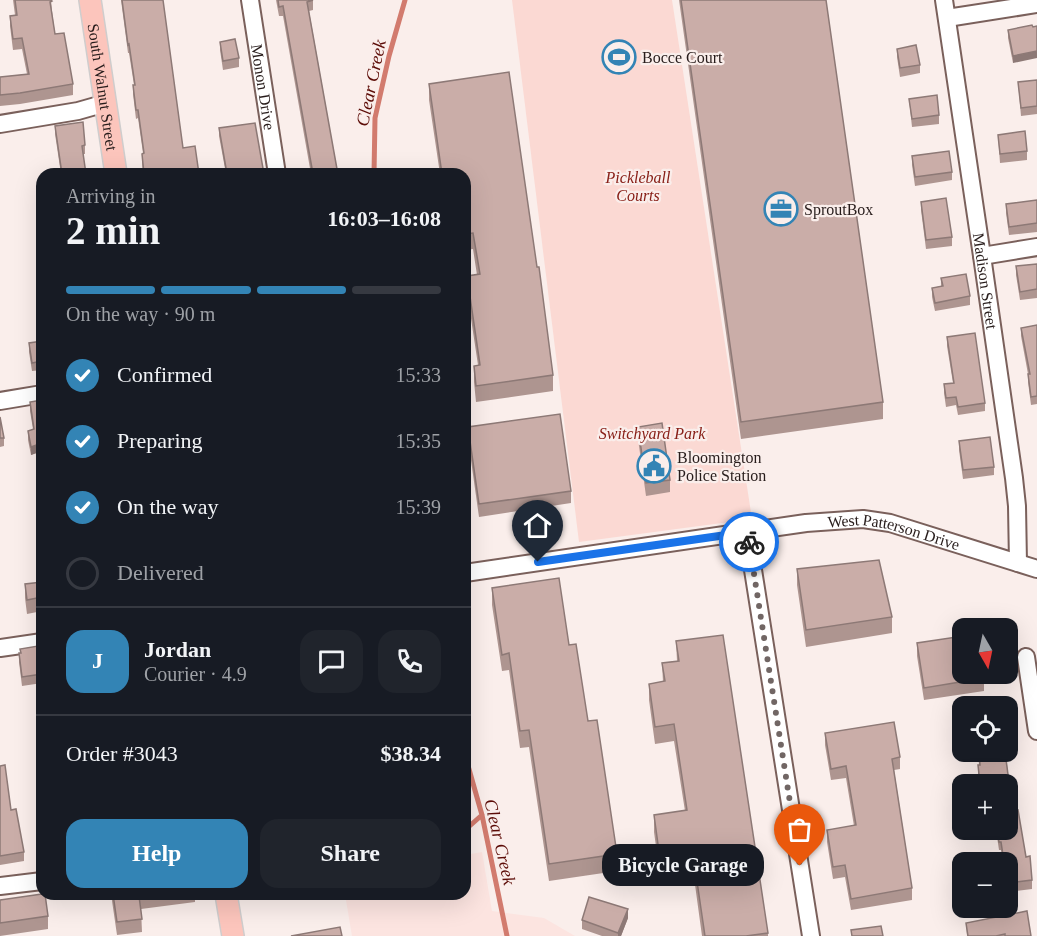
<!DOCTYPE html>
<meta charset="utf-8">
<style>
:root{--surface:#171b24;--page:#20242c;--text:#f1f3f6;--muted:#9ea1a6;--line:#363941;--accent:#3384b5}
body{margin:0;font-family:"Times New Roman",serif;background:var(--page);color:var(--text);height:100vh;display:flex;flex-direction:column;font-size:22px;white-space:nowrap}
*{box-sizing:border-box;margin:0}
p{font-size:20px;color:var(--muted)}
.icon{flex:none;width:33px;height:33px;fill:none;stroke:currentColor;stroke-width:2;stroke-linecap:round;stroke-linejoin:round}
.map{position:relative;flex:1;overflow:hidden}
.drawer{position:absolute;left:36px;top:168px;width:435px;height:732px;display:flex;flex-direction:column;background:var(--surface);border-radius:18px;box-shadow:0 6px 24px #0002}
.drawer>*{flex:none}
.needle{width:39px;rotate:171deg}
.tools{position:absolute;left:952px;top:618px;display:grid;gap:12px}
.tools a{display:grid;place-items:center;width:66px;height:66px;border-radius:12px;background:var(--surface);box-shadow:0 6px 24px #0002;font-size:30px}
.pin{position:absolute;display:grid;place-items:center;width:51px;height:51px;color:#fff;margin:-62px -26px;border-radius:50% 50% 50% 0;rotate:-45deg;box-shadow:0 0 6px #0007}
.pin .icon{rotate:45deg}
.courier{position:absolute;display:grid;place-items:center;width:60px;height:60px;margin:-30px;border:4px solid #1a73e8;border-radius:50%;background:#fff;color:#222;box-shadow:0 2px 8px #0007}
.bubble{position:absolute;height:42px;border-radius:18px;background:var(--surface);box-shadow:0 6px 24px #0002;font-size:20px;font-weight:600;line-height:42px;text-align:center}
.head em{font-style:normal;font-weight:600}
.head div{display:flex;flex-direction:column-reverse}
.head{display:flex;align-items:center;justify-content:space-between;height:102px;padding:0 30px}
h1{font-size:39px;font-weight:600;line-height:45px}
.bar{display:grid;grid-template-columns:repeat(4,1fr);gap:9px 6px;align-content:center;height:72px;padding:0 30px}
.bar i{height:8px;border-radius:4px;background:var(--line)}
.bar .current{background:var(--accent)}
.bar p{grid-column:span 4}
.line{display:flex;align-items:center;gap:15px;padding:0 30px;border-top:2px solid var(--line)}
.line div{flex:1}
.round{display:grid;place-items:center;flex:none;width:63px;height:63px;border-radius:18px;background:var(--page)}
ol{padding:0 30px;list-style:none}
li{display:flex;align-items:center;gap:18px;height:66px}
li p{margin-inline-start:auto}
li .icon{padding:6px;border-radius:50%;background:var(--accent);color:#fff;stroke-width:4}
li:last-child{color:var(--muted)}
li i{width:33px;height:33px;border:3px solid var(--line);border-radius:50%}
.cta{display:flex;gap:12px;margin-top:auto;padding:12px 30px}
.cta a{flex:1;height:69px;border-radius:18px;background:var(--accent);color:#fff;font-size:24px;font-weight:600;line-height:69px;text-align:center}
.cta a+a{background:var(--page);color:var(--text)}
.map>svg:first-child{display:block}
</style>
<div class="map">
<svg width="1037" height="936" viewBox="0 0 1037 936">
<rect width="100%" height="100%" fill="#faeeeb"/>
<path fill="#fce4e0" d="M482 852 492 911 544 918 575 936H352L345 894H465V855Z"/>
<path fill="#fbd9d3" d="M512 0H672L752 519 579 542Z"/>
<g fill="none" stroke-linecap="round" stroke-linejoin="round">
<path stroke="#d27b6e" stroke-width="5" d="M374 174 375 118 389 56 405 0
M465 755 482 815 507 936
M465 830 482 815"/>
<g stroke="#7a605b" stroke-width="20">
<g id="minor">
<path id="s1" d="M250 0 277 174"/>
<path id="s2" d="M944 0 982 256 1014 478 1017 506 1018 563"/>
<path d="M947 18 1037 4"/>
<path d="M0 124 78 111 106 103"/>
<path d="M982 256 1037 247"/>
<path d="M0 401 42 394"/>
<path d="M747 532 811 936"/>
<path id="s3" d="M465 573 806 523 863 519 890 523 1037 569"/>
<path d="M0 648 42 642"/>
<path d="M1026 657 1037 731"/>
<path d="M0 886 42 881"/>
</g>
</g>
<g stroke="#cfcdcd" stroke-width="24">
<g id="major">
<path id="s4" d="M90 0 116 174"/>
<path d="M226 894 233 936"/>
</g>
</g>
<use href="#minor" stroke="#fff" stroke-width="16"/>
<use href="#major" stroke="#fcc5bc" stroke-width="21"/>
</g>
<path fill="#ae9590" d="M13 0H51L52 11 55 34 73 84V95L20 104 0 106V77L27 74 22 49 13 50 10 26V16L15 15Z
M121 0H163L183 148 199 174H143L142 162V154L143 153 138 118 136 119 133 94V85H134L129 53H128Z
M276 0H313V10L309 11 337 169V174H311L283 16H279Z
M679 0H826L883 402V419L741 439Z
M1032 25 1013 63 1008 38V30Z
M220 42 239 58V67L223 70 220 50Z
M897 49 920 65V73L900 77 897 57Z
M1037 80V114L1021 116 1018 82Z
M429 84 553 375V391L476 402 474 382V366L478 365 467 292V276L477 275 473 249 465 250V174H440L429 100Z
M909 99 939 115V124L912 127Z
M55 126 85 145V154H83L86 174H61L55 134Z
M219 128 264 174H226L219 136Z
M998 135 1027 151V160L1000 163Z
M912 156 952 172V180L915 186 912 165Z
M1037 200V232L1009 235 1006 213V204Z
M921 202 952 237V246L926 249 921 210Z
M1037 264V298L1020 300 1016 275V266Z
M941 278 970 296V305L935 311 932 297V288L941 286Z
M1037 325V404L1031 405 1028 382V374L1021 336V328Z
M947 337 985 403V411L958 415 956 405 946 407 944 393V384L953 383 947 346Z
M42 341V370L32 371 29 352V343Z
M42 400V451L31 455 28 440V431L33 429 30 411V402Z
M0 417 4 438V446L0 447Z
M468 427 571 491V503L479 517 468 439Z
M638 427 670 480V492L646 496 638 439Z
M959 441 994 467V475L963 479 959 450Z
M797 569 892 617V633L806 647 797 585Z
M42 582V611L27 614 25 598V584Z
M492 588 569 645 588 721 617 854V871L549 881 529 747 520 748 509 670 502 671 492 605Z
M676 641 768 933V936H702L693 870 660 875 654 832V815L685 811 674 741 655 744 649 700V684L663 682 662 663 677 661Z
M917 643 984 678V691L924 700 917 656Z
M20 649 39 651H42V683L22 686 19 662V653H20Z
M825 733 900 757V769L894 770 912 888V900L851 910 845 877 833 879 827 842V830L854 826 846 778 831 780 825 745Z
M1008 741 1009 756H1006L1009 782V791H1008V784H979L978 774V765H979L978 752H1008Z
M0 766 11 810 24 852V861L0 865Z
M996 830H1008L1026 857 1032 880V889L1008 892V862H1003L1001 850H999Z
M111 894H195V902L141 909 142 932 117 935Z
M252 894H281V896L253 899Z
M0 900 48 916V929L0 936Z
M628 918 621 936H602L582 929V920Z
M966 923 1031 936H967Z"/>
<path fill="#8d7976" d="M1037 51V58L1013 63V56Z
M42 443V451L31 455V447Z
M628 909V918L621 936H618V933Z"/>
<path fill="#caada8" stroke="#8d7976" stroke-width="1.5" d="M15 0H51L52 1 50 2 55 34 64 33 73 84 20 93 0 95V77L29 74 22 38 13 39 10 16 17 15Z
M122 0H163L183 148 195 146 199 174H144L142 154 144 153 138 110H136L133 85H135L129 44 128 45Z
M278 0H313L307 2 337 169 313 174 283 6 279 7Z
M681 0H826L883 402 741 422Z
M1032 25 1033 27 1037 26V51L1013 56 1008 30Z
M235 39 239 58 223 61 220 42Z
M916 45 920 65 900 68 897 49Z
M509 72 537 267H539L553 375 476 386 474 366 480 365 467 276 480 274 473 233 465 234V174H442L429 84Z
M1037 80V106L1021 108 1018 82Z
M937 95 939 115 912 119 909 99Z
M83 122 85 145 82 146 86 174H62L55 126Z
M255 123 264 174H227L219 128Z
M1025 131 1027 151 1000 154 998 135Z
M949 151 952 172 915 177 912 156Z
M946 198 952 237 926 240 921 202Z
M1037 200V223L1009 227 1006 204Z
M1037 264V289L1020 292 1016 266Z
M966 274 970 296 935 303 932 288 943 286 941 278Z
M1037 325V396L1031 397 1028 374H1030L1021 328Z
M975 333 985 403 958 407 956 397 946 398 944 384 954 383 947 337Z
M42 341V361L32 363 29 343Z
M42 400V443L31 447 28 431 34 429 30 402Z
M560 414 571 491 479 504 468 427Z
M0 417 4 438H0Z
M662 423 670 480 646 483 638 427Z
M990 437 994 467 963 470 959 441Z
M879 560 892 617 806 630 797 569Z
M559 578 569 645 576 644 588 721 597 720 617 854 549 864 529 730 520 731 509 653 502 655 492 588Z
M42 582V597L27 600 25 584Z
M723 635 768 933 746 936H705L693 854 660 859 654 815 687 810 674 724 655 727 649 684 665 681 662 663 679 661 676 641Z
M963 636V674H984V678L924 688 917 643Z
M38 646 39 651H42V674L22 677 19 653H21L20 649Z
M894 722 900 757 892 759 912 888 851 899 845 865 833 867 827 830 856 825 846 766 831 769 825 733Z
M979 752H1005L1009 782 991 784H980L978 765H980Z
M5 765 11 810 16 809 24 852 0 856V766Z
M1018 810 1026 857 1030 856 1032 880 1008 883V862H1004L1001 842H999L997 830H1008V812Z
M42 894H45L48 916 0 923V900Z
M113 894H156L139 896 142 919 117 922Z
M589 897 628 909 618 933 582 920Z
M1027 911 1031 936H1005V934L996 936H968L966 923Z
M881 926 883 936H852L851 930Z
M340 927 342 936H291Z"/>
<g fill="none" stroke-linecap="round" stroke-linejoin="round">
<path stroke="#716664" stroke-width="6" stroke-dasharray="0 10.8" d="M749 542 800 866"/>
<path stroke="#1a73e8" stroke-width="8" d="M538 562 747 532 749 542"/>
</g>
<defs>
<g id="stadium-ring" transform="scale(1.725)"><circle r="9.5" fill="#faeeeb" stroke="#3384b5" stroke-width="1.5"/><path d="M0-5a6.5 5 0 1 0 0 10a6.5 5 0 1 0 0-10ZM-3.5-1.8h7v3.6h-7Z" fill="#3384b5"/></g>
<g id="office-ring" transform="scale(1.725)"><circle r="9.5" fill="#faeeeb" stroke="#3384b5" stroke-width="1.5"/><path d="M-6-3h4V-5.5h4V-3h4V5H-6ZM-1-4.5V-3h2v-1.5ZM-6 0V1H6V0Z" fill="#3384b5"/></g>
<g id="civic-ring" transform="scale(1.725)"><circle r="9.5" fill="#faeeeb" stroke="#3384b5" stroke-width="1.5"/><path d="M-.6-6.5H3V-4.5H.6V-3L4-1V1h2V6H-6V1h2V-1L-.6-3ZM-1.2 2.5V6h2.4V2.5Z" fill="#3384b5"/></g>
</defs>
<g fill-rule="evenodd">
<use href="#stadium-ring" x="619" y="57"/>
<use href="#office-ring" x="781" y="209"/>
<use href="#civic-ring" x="654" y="466"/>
</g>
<g text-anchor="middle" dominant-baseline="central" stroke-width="4.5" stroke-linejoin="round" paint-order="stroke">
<g font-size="16" fill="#271c1b" stroke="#faeeeb" text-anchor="start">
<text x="642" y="57">Bocce Court</text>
<text x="804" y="209">SproutBox</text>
<text x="677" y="457">Bloomington<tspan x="677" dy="18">Police Station</tspan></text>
</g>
<g font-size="16" fill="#271c1b" stroke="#faeeeb">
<text stroke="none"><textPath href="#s4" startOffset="88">South Walnut Street</textPath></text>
<text stroke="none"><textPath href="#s1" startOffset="88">Monon Drive</textPath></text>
<text stroke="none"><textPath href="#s2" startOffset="284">Madison Street</textPath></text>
<text stroke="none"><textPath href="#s3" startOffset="434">West Patterson Drive</textPath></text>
</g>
<g font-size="16" font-style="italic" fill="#892018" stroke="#faeeeb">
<text x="638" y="177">Pickleball<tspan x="638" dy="18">Courts</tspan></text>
<text x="652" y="433">Switchyard Park</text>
</g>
<g font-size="18" font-style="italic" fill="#5c0c07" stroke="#faeeeb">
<text transform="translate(371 83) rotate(-78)">Clear Creek</text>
<text transform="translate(500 842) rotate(77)">Clear Creek</text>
</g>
</g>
</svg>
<div class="tools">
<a><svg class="needle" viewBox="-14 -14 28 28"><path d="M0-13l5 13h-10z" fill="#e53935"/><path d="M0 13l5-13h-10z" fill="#9ea1a6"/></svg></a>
<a><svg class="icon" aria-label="locate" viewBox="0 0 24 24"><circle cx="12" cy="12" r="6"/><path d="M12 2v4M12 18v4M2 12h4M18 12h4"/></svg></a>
<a>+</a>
<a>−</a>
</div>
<div class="pin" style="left:800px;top:866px;background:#ea580c"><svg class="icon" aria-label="bag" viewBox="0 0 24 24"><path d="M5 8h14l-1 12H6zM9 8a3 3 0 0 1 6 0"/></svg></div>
<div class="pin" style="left:538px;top:562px;background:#1f2937"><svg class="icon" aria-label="home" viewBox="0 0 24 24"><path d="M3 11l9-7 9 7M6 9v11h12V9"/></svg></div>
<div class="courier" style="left:749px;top:542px"><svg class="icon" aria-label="bike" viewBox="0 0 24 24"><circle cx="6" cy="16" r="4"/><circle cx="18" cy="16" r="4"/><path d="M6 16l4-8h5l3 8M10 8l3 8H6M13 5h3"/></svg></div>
<div class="bubble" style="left:602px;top:844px;width:162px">Bicycle Garage</div>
<section class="drawer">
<div class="head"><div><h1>2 min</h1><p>Arriving in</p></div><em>16:03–16:08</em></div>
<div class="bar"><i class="current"></i><i class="current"></i><i class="current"></i><i></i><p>On the way · 90 m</p></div>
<ol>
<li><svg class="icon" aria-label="check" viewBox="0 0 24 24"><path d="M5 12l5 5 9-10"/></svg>Confirmed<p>15:33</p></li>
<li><svg class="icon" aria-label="check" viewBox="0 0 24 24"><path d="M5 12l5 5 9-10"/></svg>Preparing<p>15:35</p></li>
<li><svg class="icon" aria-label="check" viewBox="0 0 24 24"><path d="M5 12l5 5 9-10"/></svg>On the way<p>15:39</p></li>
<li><i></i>Delivered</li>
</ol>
<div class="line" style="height:108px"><b class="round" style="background:var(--accent);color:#fff">J</b><div><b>Jordan</b><p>Courier · 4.9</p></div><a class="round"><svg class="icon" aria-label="chat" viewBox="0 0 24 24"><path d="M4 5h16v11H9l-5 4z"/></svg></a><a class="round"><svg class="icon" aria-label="phone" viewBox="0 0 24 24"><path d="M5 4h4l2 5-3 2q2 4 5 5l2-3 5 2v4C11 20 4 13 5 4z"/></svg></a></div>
<div class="line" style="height:78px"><div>Order #3043</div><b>$38.34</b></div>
<div class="cta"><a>Help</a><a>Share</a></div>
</section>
</div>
